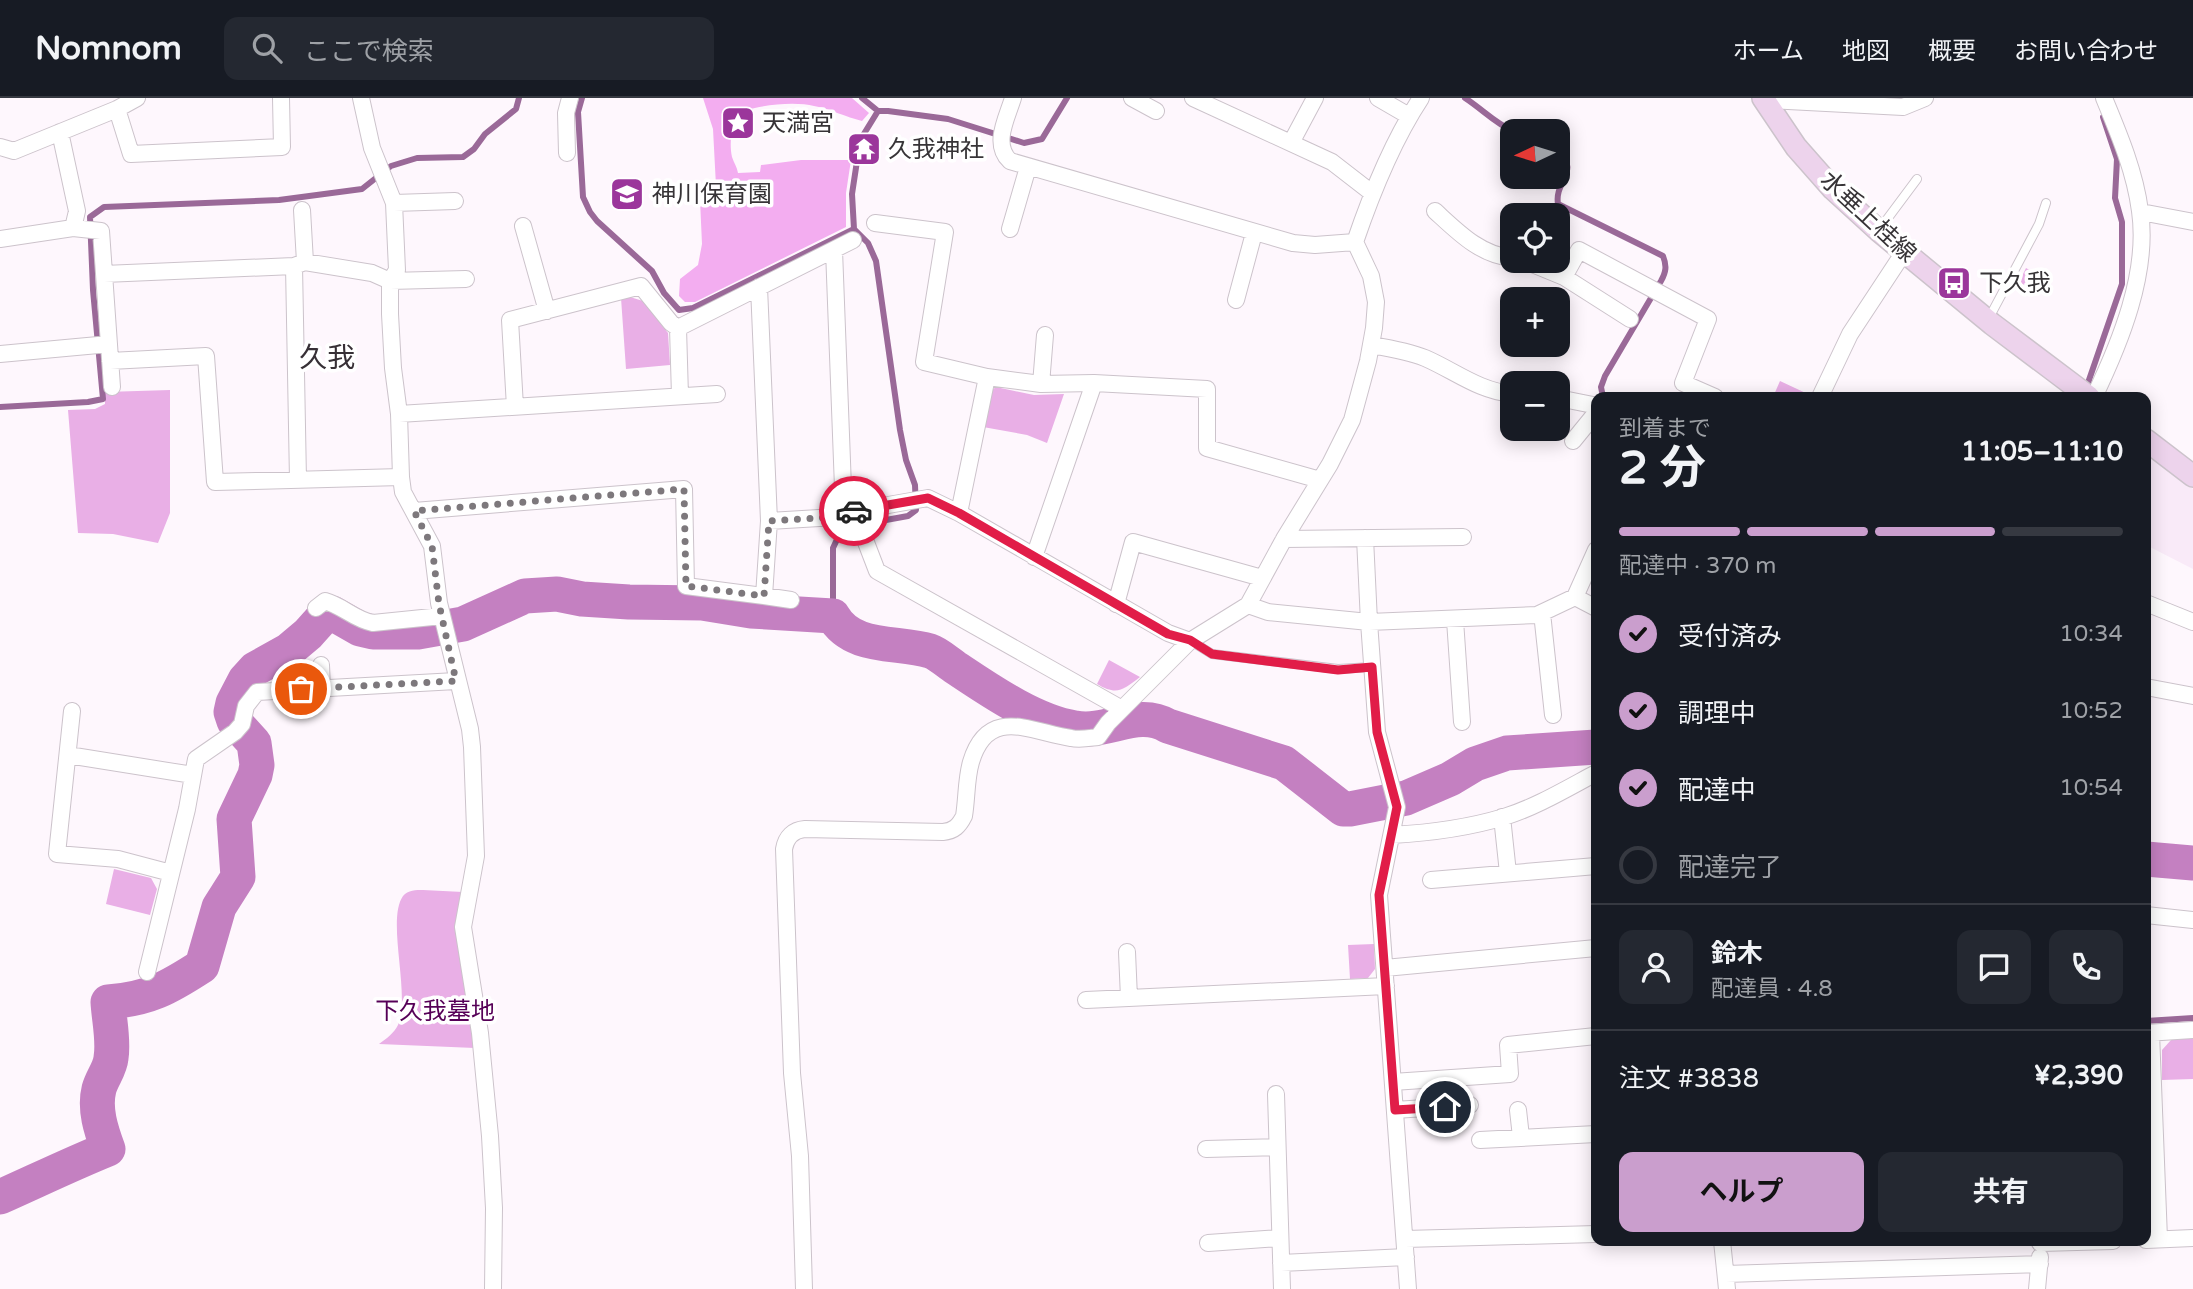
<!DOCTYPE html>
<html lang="ja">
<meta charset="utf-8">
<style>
:root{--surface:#171b24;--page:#242831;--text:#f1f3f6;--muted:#9ea1a6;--line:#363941;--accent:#ca9ecd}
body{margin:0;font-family:"Varela Round","Noto Sans JP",sans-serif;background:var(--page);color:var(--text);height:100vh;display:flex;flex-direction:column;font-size:26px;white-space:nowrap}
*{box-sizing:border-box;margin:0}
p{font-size:23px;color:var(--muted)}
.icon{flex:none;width:38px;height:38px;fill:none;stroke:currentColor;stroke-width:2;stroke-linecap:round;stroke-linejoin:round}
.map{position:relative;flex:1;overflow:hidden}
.drawer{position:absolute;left:1591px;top:294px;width:560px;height:854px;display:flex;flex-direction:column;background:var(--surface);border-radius:14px;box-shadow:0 4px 18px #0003}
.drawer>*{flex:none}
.needle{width:46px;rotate:266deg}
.fabs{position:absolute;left:1500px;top:21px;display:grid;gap:14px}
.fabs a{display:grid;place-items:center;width:70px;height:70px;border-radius:14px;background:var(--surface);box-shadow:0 4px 18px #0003;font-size:35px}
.pin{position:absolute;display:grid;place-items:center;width:60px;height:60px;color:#fff;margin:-30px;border:4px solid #fff;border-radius:50%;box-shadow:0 2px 7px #0007}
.courier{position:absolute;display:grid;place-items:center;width:70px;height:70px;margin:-35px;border:5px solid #e11d48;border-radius:50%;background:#fff;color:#222;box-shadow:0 2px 9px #0007}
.overview em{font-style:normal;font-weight:700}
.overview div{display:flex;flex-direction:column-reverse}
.overview{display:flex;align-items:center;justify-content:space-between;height:119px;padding:0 28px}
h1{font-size:46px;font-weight:700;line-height:52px}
.bar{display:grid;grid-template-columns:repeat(4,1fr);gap:10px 7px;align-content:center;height:84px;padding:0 28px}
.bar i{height:9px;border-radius:5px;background:var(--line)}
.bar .active{background:var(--accent)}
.bar p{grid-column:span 4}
.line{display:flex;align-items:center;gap:18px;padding:0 28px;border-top:2px solid var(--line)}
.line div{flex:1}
.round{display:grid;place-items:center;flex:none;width:74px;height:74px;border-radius:14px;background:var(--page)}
ol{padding:0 28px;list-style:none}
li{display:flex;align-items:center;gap:21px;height:77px}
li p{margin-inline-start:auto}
li .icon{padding:7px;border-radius:50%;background:var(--accent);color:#111;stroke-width:4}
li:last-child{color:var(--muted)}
li i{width:38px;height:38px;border:4px solid var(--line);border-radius:50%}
.button{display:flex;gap:14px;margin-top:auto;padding:14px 28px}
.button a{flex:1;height:80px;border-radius:14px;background:var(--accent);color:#111;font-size:28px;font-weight:700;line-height:80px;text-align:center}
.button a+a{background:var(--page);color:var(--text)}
header{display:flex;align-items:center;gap:42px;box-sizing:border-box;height:98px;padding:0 35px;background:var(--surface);border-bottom:2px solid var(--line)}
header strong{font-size:33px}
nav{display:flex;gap:38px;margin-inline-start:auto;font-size:24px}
.search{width:490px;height:63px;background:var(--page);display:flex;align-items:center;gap:18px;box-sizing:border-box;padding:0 24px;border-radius:14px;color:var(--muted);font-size:26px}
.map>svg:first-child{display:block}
</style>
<header>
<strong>Nomnom</strong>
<div class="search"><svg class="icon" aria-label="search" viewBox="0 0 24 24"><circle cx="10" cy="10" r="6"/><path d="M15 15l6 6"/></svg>ここで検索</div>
<nav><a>ホーム</a><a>地図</a><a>概要</a><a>お問い合わせ</a></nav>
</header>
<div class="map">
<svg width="2193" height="1191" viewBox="0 0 2193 1191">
<rect width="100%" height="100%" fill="#fef7fd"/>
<path fill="#f9eaf8" d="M2146 355 2193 391V471L2146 447Z"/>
<path fill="#e9afe6" d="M2026 170 2046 181 2039 195 2019 184Z
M630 199 643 203 668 235 670 267 626 271 621 200Z
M1780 283 1810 297 1809 299H1773Z
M996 289 1034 297 1064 296 1047 345 1027 337 983 329 988 295Z
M170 292V415L158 445 113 436 78 435 68 312 95 311 105 306V294Z
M1109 562 1140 579C1123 592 1117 598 1097 586Z
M114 771 151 780 157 791 150 817 106 806Z
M423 792 463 794 457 817 458 848 475 950 379 946C386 941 394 935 398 927 411 897 386 822 403 798 408 792 416 792 423 792Z
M1374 846 1375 871 1368 880 1350 881 1348 847Z
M2193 940V981L2162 982V952L2171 942Z"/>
<path fill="#f3adf0" d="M703 0H852L869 15 862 23C846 19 830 11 814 8 794 3 750 7 733 18 732 32 729 46 732 59 734 65 737 69 738 75L760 74 761 67 801 62H851L846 95V129L695 204H685L679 198 680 181 698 167 702 146 700 102 709 99 716 88 713 31Z"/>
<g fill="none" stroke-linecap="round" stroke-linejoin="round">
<path stroke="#9a6998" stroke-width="6" d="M582 0 578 14 583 99 590 114 597 123 652 173 664 195 679 212 693 210 854 131
M862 0 878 13
M1465 0C1482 11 1496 26 1513 33
M1558 51C1581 75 1554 83 1558 106L1663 158C1667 168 1666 174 1661 183L1605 278 1601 289 1603 299
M2088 294 2089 282 2122 186V124L2115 100 2117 61 2103 19
M0 309 88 304 103 301 93 192 90 119 104 109 279 102 362 91 391 68 417 60 463 59 474 51 485 36 516 11 519 0
M833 518V450L840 435 853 428 908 418 916 412 915 387 906 362 900 332 876 163 868 145 854 131 852 96 859 50 862 39 878 13H888L948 21 1024 45 1042 41 1067 0
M2146 923 2193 920
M0 1083 3 1098
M2030 1143V1145"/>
<path stroke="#c480c1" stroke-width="35" d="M2146 761 2193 765
M0 1099C36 1083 71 1066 108 1051 101 1032 94 1011 99 991 102 980 110 971 111 960 114 942 109 922 108 904 149 901 168 890 202 868L219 809 238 779 234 721 255 677 257 667 254 645 234 623 231 614 233 605 245 582 255 571 289 552 308 536 325 517 332 515 360 531 373 534H418L463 526 525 498 557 496 582 501 629 504 702 505 751 513 833 518C852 552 898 543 930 553 939 556 948 565 956 570 989 592 1035 624 1075 630 1109 636 1137 610 1168 628L1284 665 1343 711H1350L1406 700 1450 681 1475 666 1507 655 1596 649"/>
<g stroke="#ccc3cb" stroke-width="10">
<path id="lane" d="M1879 132 1917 81
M1989 220 2039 126 2046 105
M1191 543 1212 556 1338 571 1372 569"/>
</g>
<g stroke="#ccc3cb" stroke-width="18">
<path id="street" d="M361 0 372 50 394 105 397 172 390 183V216L393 270 399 316 401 379 403 394 432 448 439 505 470 631 472 649 476 758 463 829 480 935 490 1038 494 1110 493 1191
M1013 0C1007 20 992 46 1010 63L1293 145 1315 147 1355 144
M1132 0 1156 13
M1193 0 1332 64 1372 95
M1378 0 1409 18
M1766 2 1903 9 1925 0
M117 11 131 56 282 49 281 0
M60 34 77 113 73 130
M1291 45 1315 0
M0 49 14 53 117 11 137 0
M567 55 566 15 570 0
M394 105 455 103
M302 112 305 164
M1435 113C1458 134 1480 157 1512 160
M2141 114 2193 124
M875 125 945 134 924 264 987 279
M523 128 547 213
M1010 131 1028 69
M0 141 73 130 101 133 112 289
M834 152 844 416
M1525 163 1564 179 1579 152 1708 221 1683 285 1715 299
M294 168 298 382
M104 176 294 168 305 164 372 175 390 183 466 181
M1564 179 1630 221
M1236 202 1254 135
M678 230 853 142
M1371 247C1389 250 1408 253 1425 260 1455 273 1479 293 1512 296
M0 256 109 246
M110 263 206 258 215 384 401 379
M1041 286 1045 237
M1820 299 1850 236 1904 154
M2094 299C2120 245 2149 175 2140 113 2135 74 2119 36 2104 0
M1558 300 1593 307
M515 309 510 222 641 188 671 225 678 230 680 298
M399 316 717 296
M1573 343 1595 316
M414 413 684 391 686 488 764 498 769 423 759 189
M854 413 877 473 1122 611
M769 423 836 419 854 413 928 400 959 415
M1365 440 1369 524 1537 517 1575 499 1596 510
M1284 441 1463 439
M1034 459 1094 285
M764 498 791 502
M1575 499 1596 452
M2146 505 2193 524
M1116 506 1133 444 1262 480
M1248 507 1268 514 1369 524 1377 634 1397 709 1379 797 1408 1191
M316 510 325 503C343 508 355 522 373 525L442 518
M1542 515 1553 617
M1455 522 1462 624
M1190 543 1168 535 959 415 987 279 1041 286 1094 285 1207 291V350L1320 382
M321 567 322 590
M2146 589 2193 598
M72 613 57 756 118 761 171 775
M68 657 193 677
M1502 719 1508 775
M1392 737C1427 735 1471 729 1504 719 1536 709 1566 691 1596 675
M1431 782 1596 768
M2146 817 2193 822
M1127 854 1129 900
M1385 870 1596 850
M147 874 187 711 196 661 235 634 242 626 246 608 257 594 456 583
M1086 902 1386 888
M2146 935 2193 932
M2151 935 2159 1141
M1393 984 1510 976 1508 947 1596 938
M1276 996 1282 1191
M1395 1012 1470 1007
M1518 1012 1521 1039
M1480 1042 1596 1036
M1206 1051 1277 1049
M1405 1141 1596 1136
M2146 1142 2193 1140
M1722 1143 1727 1191
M1208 1145 1280 1140
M2040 1145 2113 1143
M1281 1165 1406 1159
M1726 1176 2040 1166
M804 1191 800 1058 792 975 784 751C786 739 793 732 805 731L943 734C954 733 959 728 964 718 967 700 966 681 971 664 988 607 1031 634 1071 640 1080 642 1089 640 1098 639L1108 625 1190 543 1248 507 1284 441 1330 366 1352 322 1368 263 1374 230 1376 204 1371 178 1355 144C1372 94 1392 44 1421 0
M2037 1191 2040 1159"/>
</g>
<g stroke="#ccc3cb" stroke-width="24">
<path id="secondary" d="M1763 0 1796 49 1833 91 1879 133 1992 226 2089 299
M2146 342 2193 378"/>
</g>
<use href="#lane" stroke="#fff" stroke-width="8"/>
<use href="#street" stroke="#fff" stroke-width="16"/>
<use href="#secondary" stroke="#edd3ec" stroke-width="21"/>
</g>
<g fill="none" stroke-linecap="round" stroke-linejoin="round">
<path stroke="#7d787c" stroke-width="7" stroke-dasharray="0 12.6" d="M301 591 456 583 439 506 432 448 414 413 684 391 686 488 764 498 769 423 835 419 854 413"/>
<path stroke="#e11d48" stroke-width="9" d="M854 413 928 400 959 415 1168 536 1190 542 1212 556 1338 572 1372 569 1377 634 1397 709 1379 797 1395 1012 1445 1009"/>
</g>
<defs>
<g id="sight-square" transform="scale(1.75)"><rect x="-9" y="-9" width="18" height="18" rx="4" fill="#9b369b" stroke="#fff"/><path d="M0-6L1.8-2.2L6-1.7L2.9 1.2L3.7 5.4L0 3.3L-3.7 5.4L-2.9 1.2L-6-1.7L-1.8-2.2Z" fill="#fff"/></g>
<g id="temple-square" transform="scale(1.75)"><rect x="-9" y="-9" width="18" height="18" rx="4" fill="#9b369b" stroke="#fff"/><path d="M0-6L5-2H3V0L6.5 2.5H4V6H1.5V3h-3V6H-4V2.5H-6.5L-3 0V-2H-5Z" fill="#fff"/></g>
<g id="school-square" transform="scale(1.75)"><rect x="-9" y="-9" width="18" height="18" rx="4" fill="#9b369b" stroke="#fff"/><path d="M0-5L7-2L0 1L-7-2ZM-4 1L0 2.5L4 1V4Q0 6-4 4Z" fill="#fff"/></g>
<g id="bus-square" transform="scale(1.75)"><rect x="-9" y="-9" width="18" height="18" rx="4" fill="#9b369b" stroke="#fff"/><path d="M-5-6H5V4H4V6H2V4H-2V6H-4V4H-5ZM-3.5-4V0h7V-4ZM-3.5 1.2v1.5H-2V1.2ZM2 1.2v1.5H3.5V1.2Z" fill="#fff"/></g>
</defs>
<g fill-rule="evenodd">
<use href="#sight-square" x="738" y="25"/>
<use href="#temple-square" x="864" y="51"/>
<use href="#school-square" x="627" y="96"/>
<use href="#bus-square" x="1954" y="185"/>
</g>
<g text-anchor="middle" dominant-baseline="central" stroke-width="7" stroke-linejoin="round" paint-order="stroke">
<g font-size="24" fill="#373437" stroke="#fff" text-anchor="start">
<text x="762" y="25">天満宮</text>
<text x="888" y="51">久我神社</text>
<text x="652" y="96">神川保育園</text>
<text x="1979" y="185">下久我</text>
</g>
<g font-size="24" fill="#373437" stroke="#fff">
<text transform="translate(1868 119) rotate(43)">水垂上桂線</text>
</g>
<g font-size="24" fill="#560057" stroke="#fff">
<text x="435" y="913">下久我墓地</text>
</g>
<g font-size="28" fill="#373036" stroke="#fff">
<text x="327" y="260">久我</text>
</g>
</g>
</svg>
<div class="fabs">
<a><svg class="needle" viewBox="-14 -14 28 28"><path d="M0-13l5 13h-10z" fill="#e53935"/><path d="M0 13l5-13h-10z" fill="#9ea1a6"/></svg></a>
<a><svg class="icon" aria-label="locate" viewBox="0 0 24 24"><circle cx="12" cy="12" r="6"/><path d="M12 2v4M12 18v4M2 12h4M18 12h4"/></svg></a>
<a>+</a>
<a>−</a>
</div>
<div class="pin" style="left:301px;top:591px;background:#ea580c"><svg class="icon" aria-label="bag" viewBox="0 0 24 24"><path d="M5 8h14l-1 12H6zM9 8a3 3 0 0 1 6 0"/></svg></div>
<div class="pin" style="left:1445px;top:1009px;background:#1f2937"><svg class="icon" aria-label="home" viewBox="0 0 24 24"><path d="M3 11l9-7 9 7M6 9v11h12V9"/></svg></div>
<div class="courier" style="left:854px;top:413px"><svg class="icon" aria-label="car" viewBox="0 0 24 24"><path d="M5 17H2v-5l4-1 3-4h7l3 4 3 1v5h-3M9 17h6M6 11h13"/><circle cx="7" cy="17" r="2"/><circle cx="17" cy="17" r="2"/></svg></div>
<section class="drawer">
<div class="overview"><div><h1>2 分</h1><p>到着まで</p></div><em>11:05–11:10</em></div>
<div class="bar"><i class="active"></i><i class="active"></i><i class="active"></i><i></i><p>配達中 · 370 m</p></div>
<ol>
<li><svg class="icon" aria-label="check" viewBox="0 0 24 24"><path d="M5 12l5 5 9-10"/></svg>受付済み<p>10:34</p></li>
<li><svg class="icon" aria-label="check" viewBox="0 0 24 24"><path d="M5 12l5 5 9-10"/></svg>調理中<p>10:52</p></li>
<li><svg class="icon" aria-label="check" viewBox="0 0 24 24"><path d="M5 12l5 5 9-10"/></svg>配達中<p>10:54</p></li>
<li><i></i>配達完了</li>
</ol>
<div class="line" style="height:126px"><a class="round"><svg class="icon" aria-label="person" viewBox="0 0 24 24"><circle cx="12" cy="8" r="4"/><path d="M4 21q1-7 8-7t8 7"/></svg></a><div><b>鈴木</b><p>配達員 · 4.8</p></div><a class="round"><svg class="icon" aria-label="chat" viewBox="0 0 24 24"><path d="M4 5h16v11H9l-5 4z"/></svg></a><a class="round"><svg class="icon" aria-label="phone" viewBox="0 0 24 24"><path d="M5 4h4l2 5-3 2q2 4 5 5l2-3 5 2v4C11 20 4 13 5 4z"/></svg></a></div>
<div class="line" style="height:91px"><div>注文 #3838</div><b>¥2,390</b></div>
<div class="button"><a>ヘルプ</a><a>共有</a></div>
</section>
</div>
